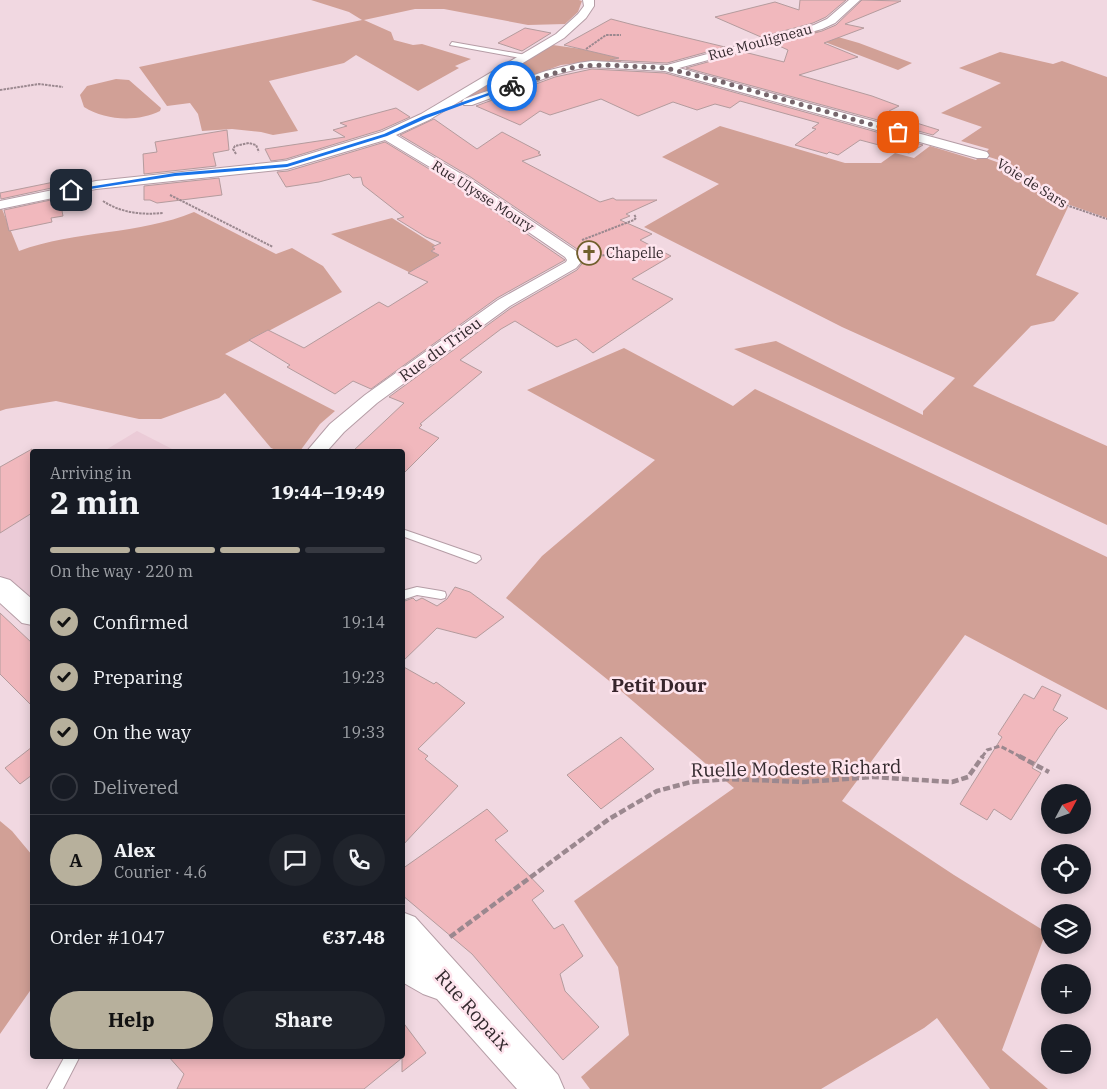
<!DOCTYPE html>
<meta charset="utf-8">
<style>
:root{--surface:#171b24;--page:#20242c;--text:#f1f3f6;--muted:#9ea1a6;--line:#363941;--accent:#b7b09c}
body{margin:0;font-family:"IBM Plex Serif",serif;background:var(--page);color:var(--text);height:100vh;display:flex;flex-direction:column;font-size:19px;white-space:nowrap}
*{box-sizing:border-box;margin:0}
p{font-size:16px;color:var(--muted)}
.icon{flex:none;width:28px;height:28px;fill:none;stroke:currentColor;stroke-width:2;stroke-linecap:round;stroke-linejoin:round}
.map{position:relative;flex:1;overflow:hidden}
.drawer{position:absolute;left:30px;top:449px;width:375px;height:610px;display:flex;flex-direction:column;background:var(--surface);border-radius:5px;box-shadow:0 2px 12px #0003}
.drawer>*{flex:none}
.needle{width:32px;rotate:49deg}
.tools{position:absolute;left:1041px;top:784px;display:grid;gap:10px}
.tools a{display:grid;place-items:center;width:50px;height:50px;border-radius:50%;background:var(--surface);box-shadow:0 2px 12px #0003;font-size:25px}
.pin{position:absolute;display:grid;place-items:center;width:42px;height:42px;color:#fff;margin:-21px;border-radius:10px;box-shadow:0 2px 8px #0006}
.courier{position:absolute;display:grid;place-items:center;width:50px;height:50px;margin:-25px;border:4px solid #1a73e8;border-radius:50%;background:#fff;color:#222;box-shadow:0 1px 6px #0007}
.overview em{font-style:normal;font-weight:700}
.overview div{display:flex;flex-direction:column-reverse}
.overview{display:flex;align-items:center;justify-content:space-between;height:85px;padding:0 20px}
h1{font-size:32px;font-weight:700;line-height:38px}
.bar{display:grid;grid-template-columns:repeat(4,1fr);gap:8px 5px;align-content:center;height:60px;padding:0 20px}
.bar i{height:6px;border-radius:4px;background:var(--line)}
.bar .current{background:var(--accent)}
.bar p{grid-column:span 4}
.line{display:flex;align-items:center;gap:12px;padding:0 20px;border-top:1px solid var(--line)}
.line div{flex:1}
.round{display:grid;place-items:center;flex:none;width:52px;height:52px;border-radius:26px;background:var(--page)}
ol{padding:0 20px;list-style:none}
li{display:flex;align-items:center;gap:15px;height:55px}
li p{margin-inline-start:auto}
li .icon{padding:5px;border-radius:50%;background:var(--accent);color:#111;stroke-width:4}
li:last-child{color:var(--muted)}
li i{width:28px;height:28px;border:2px solid var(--line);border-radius:50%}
.button{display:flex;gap:10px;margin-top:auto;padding:10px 20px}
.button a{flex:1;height:58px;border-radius:30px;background:var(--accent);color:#111;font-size:20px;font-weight:700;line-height:58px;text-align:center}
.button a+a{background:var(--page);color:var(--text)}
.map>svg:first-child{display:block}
</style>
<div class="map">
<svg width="1107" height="1089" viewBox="0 0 1107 1089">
<rect width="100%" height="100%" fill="#f1d8e1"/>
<path fill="#ebcbd7" d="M137 431 176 451H104Z
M32 493V603L0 575V512Z"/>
<path fill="#d1a096" d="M311 0H579L582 1 578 12 565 24 528 25 444 9H415L364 20 391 32 394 40 413 45 422 44 471 59 455 66 459 68 418 91 356 55 344 63 269 81 298 131 273 135 261 132 232 129 202 131 198 114 190 103 167 106 139 67 362 20 349 12Z
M817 31 859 43 912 63 898 70 804 34Z
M553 45 588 50 623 59 619 64 586 62 561 65 472 98 467 97 502 75 515 76 519 73 508 71Z
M1000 52 1053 64 1062 61 1107 77V218L1067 204 1008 163 983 155 989 149 961 141 982 127 941 113 1001 83 959 68Z
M116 79 129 80 161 108 160 111C138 122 106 121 84 107L80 95 87 86Z
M720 126 845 163H881L895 153 914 158 930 146 976 160 980 156 1008 166 1068 207 1036 275 1079 293 1054 321 1031 326 973 386 1107 446V525L734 349 776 341 923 415V411L955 378 842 327 644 227 719 184 662 157Z
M0 209H2L19 251C76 230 139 235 194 212L276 254 292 248 323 266 342 292 225 354 335 411 320 424 300 451H278L271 448 225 393 219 398 161 419H139L56 401 6 409 0 411Z
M392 218 454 257 417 276 331 234Z
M624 348 733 406 755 389 1107 557V710L965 635 842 801 954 875 1046 932 1002 1050 1048 1089H990L937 1018 924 1028 821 1089H590L581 1077 629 1035 618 967 574 901 734 788 613 684 506 598 542 556 655 460 527 390Z
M0 821 12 831 32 855V988L0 1034Z"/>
<path fill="#f1b8bd" stroke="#b49b9d" d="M800 0H846L826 17 813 23 761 37 715 17 775 2 799 10Z
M862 0 901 1 845 24 864 28 824 43 858 57 799 75 872 96 899 106 889 111 895 113 891 115 939 130 933 135 686 68 744 52 784 62 788 50 775 44 822 31 836 25Z
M611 19 634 25 725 47 667 63 610 60 619 58 564 45Z
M525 28 551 33 522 51 498 43Z
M592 69 665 73 923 145 909 153 860 140 838 155 829 152 827 154 795 145 816 129 812 128 819 123 740 101 730 108 715 104 697 110 673 102 638 116 601 99 550 115 540 111 520 125 476 106 555 77Z
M396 108 410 117 381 130 286 159 271 161 265 149 345 137 333 130 347 126 340 123Z
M434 119 477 149 502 132 540 152 538 153 541 155 522 161 600 202 613 198 616 200H657L626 214 630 216 620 220 652 234 640 240 671 256 632 279 673 299 593 353 576 339 557 347 515 321 501 329 460 360 482 372 420 424 422 425 419 428 439 438 402 475V451H353L404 403 389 397 511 308 577 270 585 260 577 249 469 176 400 135Z
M227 130 229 150 213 153 216 166 144 174 143 154 157 152 155 142Z
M385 142 457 186 565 260 497 298 371 389 353 381 335 394 287 367 290 365 249 340 268 330 304 348 379 302 388 307 428 282 408 273 439 255 431 251 435 249 432 247 441 243 426 237 397 219 404 217 363 185 361 177 353 178 349 174 319 182 286 187 277 172 288 171Z
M219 178 222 195 157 203 150 200H144V186Z
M54 182 56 187 1 199 0 193Z
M60 198 64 210 62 211 63 216 51 218 52 222 9 231 4 210Z
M32 449V513L0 533V467Z
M455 587 470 592 504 617 476 638 437 628 402 662V602L413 598 416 601 422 598 437 606 447 599Z
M0 613 32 643V706L0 674Z
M402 666 434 684 436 682 465 703 418 749 428 756 425 759 458 786 402 846Z
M1042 686 1061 695 1053 710 1068 718 1058 728 1032 768 1041 773 1011 820 994 809 987 820 960 804 1002 737 998 734 1024 694 1034 699Z
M621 737 654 769 601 809 567 775Z
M32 747V775L20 784 5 768Z
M487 809 508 831 495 840 544 891 532 900 554 929 563 924 583 956 560 974 565 991 599 1027 563 1060 472 954 402 895V869Z
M402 1021 426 1053 402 1072V1058L364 1089H177L184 1074 168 1056H402Z"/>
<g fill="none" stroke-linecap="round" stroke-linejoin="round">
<g stroke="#b59da6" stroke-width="2">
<path id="service" d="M452 42 526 55 529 57 526 59 450 45Z
M402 529 480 556 481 559 476 563 402 536Z
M417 587 441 591 445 592 446 595 445 598 441 599 417 595 402 600V591Z
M65 1056H80L63 1089H47Z"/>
</g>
<g stroke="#b59da6" stroke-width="2">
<path id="minor" d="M583 0H594V6L586 18 564 38 429 120 396 135 468 178 576 251 583 260 576 268 510 306 377 403 344 432 327 451H307L330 424 365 395 498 300 566 262 567 260 565 257 458 184 385 140 287 169 96 189 0 209V201L96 181 286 161 382 132 421 114 556 34 578 14 584 6Z
M849 0H860L835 23 822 29 679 68 987 152 989 155 987 158H977L665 71 592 67 578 69 554 75 472 105H464L462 102 464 99 546 71 578 63 592 61 667 65 814 25 827 19Z"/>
</g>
<g stroke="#b59da6" stroke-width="2">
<path id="tertiary" d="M0 577 10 580 32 599V625L22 623 0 603Z
M402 912 415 917 558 1075 564 1089H517L437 999 423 994 402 982Z"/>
</g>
<path stroke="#9b888f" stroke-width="2" stroke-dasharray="2.5 1" stroke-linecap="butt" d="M586 49 606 35H621
M0 90 39 84 63 87
M236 154 233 149 235 146 249 143 256 145 259 152
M999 161 1011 167 1066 205 1107 219
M170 195 273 247
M103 201C121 213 142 215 163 213
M582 240 634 220 636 218 634 214
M592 257 619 253 645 260"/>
<path stroke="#9b888f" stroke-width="3" stroke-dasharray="5.5 2.5" stroke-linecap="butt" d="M982 757 987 750 1000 746 1021 757"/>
<path stroke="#9b888f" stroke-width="4.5" stroke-dasharray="7 3" stroke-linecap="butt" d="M1019 756 1049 772
M450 937 609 819 657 791 691 782 729 779 803 782 873 777 952 782 968 777 983 756"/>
<use href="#service" fill="#fff" fill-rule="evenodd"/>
<use href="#minor" fill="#fff" fill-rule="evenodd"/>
<use href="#tertiary" fill="#fff" fill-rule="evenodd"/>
</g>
<path fill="#1a73e8" d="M511 85 514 86 427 118 387 136 287 167 175 176 71 192 69 190 175 173 287 164 384 134 423 116Z"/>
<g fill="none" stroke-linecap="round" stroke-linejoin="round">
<path stroke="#76666c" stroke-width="5" stroke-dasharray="0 9" d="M512 86 578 66 606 65 666 68 722 82 898 132"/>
</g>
<defs>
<g id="church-ring" transform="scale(1.25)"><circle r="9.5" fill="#fee5ee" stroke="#715f2d" stroke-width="1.5"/><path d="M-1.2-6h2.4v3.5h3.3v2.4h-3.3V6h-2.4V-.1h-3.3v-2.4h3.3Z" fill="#715f2d"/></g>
</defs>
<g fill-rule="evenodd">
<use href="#church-ring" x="589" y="253"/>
</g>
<g text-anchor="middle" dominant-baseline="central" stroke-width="5" stroke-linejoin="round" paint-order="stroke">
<g font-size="14" fill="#33292d" stroke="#fee5ee">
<text transform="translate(760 42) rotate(-15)">Rue Mouligneau</text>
<text transform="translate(1032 183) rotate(32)">Voie de Sars</text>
<text transform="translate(483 196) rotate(33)">Rue Ulysse Moury</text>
</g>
<g font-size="14" fill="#33292d" stroke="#fee5ee" text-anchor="start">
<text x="606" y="253">Chapelle</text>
</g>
<g font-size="16" fill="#33292d" stroke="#fee5ee">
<text transform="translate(440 349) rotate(-36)">Rue du Trieu</text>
</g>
<g font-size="19" font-weight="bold" fill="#37252c" stroke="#fee5ee">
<text x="659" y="685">Petit Dour</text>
</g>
<g font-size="19" fill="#33292d" stroke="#fee5ee">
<text transform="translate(796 768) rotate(-1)">Ruelle Modeste Richard</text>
<text transform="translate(473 1010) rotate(48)">Rue Ropaix</text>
</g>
</g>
</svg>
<div class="tools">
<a><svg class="needle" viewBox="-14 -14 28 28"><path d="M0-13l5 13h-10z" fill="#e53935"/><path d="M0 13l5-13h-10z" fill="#9ea1a6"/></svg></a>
<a><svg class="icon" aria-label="locate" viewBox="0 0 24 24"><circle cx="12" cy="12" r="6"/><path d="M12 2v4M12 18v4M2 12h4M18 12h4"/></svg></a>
<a><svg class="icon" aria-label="layers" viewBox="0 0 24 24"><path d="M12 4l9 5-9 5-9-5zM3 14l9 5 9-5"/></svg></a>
<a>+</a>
<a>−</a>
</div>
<div class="pin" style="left:898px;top:132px;background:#ea580c"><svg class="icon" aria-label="bag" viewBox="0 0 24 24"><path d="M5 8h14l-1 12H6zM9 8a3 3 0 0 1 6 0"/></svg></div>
<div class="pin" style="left:71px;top:190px;background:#1f2937"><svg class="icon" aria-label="home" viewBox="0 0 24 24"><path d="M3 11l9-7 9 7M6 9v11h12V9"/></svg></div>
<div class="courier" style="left:512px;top:86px"><svg class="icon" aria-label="bike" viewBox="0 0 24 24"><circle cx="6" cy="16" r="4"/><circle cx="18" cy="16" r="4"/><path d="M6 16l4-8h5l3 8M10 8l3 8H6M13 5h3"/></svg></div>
<section class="drawer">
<div class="overview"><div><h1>2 min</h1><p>Arriving in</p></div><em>19:44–19:49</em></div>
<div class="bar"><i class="current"></i><i class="current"></i><i class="current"></i><i></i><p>On the way · 220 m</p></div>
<ol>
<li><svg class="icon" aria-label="check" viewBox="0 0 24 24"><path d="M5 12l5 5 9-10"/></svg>Confirmed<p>19:14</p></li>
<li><svg class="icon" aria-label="check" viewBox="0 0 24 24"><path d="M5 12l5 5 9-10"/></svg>Preparing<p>19:23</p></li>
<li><svg class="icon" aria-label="check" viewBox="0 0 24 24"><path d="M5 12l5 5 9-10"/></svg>On the way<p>19:33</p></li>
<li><i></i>Delivered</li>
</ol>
<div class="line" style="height:90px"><b class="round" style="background:var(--accent);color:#111">A</b><div><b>Alex</b><p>Courier · 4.6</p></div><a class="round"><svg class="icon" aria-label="chat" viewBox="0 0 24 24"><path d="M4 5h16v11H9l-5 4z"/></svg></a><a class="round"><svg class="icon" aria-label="phone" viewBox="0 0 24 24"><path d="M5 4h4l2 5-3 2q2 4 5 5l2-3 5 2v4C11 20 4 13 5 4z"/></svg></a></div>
<div class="line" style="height:65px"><div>Order #1047</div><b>€37.48</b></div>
<div class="button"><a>Help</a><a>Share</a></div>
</section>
</div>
